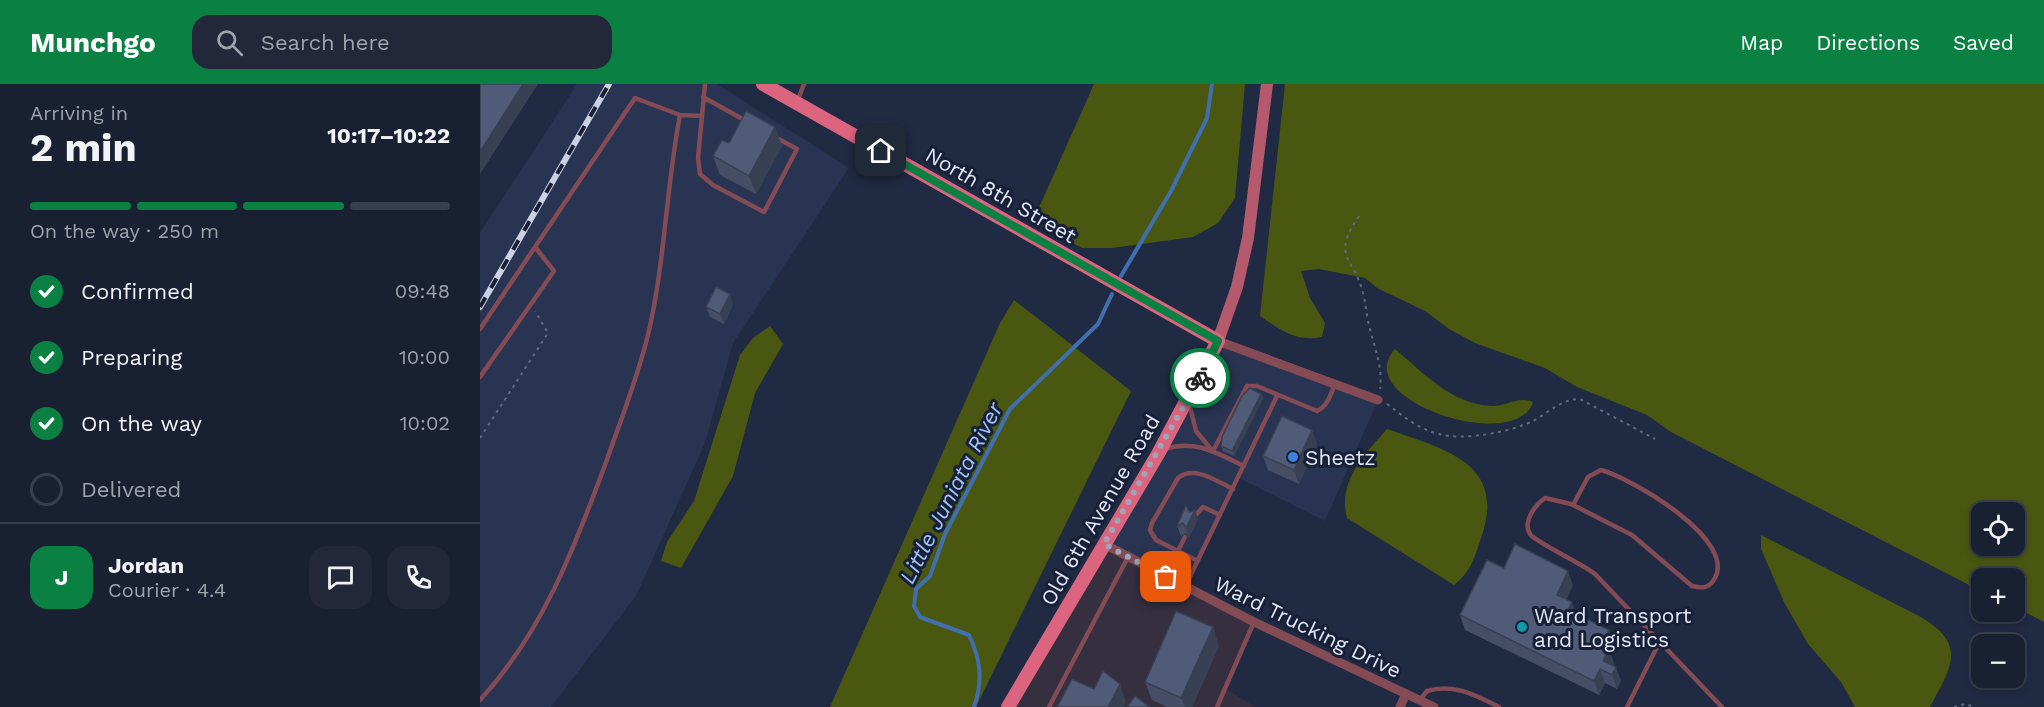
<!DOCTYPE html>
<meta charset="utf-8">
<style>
:root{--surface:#192032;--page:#22283a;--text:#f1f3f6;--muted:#9fa3ac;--line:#373e4d;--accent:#0b8043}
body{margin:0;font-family:"Work Sans",sans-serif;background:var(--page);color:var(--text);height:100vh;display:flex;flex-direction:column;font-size:22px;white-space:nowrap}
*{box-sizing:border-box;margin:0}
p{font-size:20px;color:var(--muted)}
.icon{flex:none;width:33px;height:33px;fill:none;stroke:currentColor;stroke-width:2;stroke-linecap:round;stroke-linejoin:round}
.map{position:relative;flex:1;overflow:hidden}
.panel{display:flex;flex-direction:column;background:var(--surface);width:480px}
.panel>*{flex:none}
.tools{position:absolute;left:1491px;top:418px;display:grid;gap:12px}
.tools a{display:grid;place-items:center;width:54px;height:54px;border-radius:12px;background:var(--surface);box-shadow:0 3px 9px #0003,0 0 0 2px var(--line);font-size:30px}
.pin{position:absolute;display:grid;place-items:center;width:51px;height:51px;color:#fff;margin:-26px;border-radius:12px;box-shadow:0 3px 9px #0006}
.courier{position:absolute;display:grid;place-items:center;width:60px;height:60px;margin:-30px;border:4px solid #0b8043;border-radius:50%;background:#fff;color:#222;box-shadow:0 2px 8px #0007}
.overview em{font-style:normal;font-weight:700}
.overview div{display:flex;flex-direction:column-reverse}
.overview{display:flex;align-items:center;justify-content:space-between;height:102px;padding:0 30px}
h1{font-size:39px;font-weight:700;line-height:45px}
.bar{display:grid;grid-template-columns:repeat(4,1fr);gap:9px 6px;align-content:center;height:72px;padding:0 30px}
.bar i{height:8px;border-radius:4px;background:var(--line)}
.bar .on{background:var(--accent)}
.bar p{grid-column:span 4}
.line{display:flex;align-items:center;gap:15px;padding:0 30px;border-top:2px solid var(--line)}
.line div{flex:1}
.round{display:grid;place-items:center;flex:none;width:63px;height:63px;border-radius:18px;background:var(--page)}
ol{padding:0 30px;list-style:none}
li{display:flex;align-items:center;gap:18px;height:66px}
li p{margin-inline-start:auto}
li .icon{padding:6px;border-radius:50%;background:var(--accent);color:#fff;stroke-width:4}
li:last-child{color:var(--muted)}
li i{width:33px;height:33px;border:3px solid var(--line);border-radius:50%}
header{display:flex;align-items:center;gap:36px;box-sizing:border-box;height:84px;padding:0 30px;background:var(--accent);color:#fff}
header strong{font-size:28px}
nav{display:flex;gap:33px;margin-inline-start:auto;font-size:21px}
.search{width:420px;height:54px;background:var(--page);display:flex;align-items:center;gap:15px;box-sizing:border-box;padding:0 21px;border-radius:18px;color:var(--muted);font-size:22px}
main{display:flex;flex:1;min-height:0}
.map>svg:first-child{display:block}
</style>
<header>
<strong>Munchgo</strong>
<div class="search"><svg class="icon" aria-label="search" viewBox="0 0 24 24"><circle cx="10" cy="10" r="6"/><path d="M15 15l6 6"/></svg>Search here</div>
<nav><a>Map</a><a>Directions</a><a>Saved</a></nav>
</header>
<main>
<section class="panel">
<div class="overview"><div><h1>2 min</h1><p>Arriving in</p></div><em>10:17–10:22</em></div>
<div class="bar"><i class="on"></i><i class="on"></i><i class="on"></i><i></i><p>On the way · 250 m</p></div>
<ol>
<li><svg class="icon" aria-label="check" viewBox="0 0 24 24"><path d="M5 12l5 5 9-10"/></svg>Confirmed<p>09:48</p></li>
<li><svg class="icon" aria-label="check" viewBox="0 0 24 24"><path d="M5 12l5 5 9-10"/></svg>Preparing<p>10:00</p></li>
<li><svg class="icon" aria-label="check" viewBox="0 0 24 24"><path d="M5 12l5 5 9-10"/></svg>On the way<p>10:02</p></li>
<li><i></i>Delivered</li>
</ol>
<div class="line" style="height:108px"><b class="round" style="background:var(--accent);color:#fff">J</b><div><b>Jordan</b><p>Courier · 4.4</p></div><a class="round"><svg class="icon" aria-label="chat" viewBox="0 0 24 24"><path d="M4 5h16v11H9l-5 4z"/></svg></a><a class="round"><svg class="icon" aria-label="phone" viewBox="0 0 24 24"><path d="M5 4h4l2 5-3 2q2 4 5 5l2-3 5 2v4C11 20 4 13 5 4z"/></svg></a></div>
</section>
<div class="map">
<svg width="1564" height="623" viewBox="0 0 1564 623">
<rect width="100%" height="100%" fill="#212a43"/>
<path fill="#283451" d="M97 0H237L369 84 253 259 225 359 156 512 71 623H0V149Z
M743 256 898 316 845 437 759 394 705 503 624 460Z"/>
<path fill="#352f40" d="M624 460 774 538 745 604 775 623H530Z"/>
<path fill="#495711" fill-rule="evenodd" d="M614 0H765L755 114 738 139 713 153 632 164H602L553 137Z
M805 0H1564V538L1535 523 1534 495H1502L1501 507 1191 348 1167 331 1097 303 1065 284 995 259 969 245 945 227 897 204 885 194 839 185 821 187 830 214 845 239 842 253C815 258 802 247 780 232ZM1502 429H1534V462H1502Z
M534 216 651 307 496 623H350L520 239Z
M290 242 303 260 275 309 253 392 201 484 181 477 187 458 214 417 260 271 273 254Z
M915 265C944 289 972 321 1013 322 1027 322 1038 312 1053 318 1037 371 868 316 915 265Z
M907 345C963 365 1028 378 1001 454 995 473 990 489 974 501L867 434C857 398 885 370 907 345Z
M1281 451 1439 532C1489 561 1471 583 1450 623H1375L1361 598 1328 560 1304 518 1281 465Z"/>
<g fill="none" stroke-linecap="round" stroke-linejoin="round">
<path stroke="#406fb0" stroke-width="4" d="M641 192 691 107 727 34 732 0
M494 623C503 597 501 576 489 551L440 533 434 522 436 505 450 492 465 450 530 325 618 240 632 210"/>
<path stroke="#61697f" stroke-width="2" stroke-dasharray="3 4.5" stroke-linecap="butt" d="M879 132C850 174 874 172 883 209 886 219 886 230 889 241 894 263 903 282 900 305
M907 320C923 332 938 345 959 350 984 357 1032 348 1055 336 1070 327 1082 315 1100 315L1175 355
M0 354 68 249 55 227
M1474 623 1485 620 1495 623"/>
<path stroke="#844b55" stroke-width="4.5" d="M225 0 218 74 220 90 233 101 284 128 317 65 295 53
M223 13 266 37
M317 18 324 0
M0 245 155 14 200 31
M0 293 74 187 55 163
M709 319 716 347 731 365
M685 365C715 355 737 369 764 382
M733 367 767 302H777L837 327C848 322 851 310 855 299
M1093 421 1108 393 1121 386C1151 394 1262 458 1233 497 1227 505 1221 504 1212 502L1152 451 1093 421 1091 420 1065 414C1056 420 1042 438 1050 450 1055 458 1103 480 1115 490L1242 623
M714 433 723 423 740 431
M698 467 705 453
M718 477 676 456 670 446 672 439 698 394C715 381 736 397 753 405
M705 503 797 312
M0 616C62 549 94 465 125 381 140 338 157 296 168 251 185 179 186 104 200 31L222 32
M940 616 947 607C974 599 995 611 1019 623
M569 623 648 473
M737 623 774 538
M1147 623 1180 557"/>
<path stroke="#844b55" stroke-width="9" d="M738 257 898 316
M624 460 774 538 954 623
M920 623 926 610"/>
<path stroke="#b55a6c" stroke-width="12" d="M738 257 757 203 768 154 787 0"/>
<path stroke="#db657e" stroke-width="14" d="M283 0 738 257 678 370 528 623"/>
<g stroke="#cbd1e3" stroke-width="6">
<path id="rail" d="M0 223 129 0"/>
</g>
<use href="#rail" stroke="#182038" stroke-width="4" stroke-dasharray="11" stroke-linecap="butt"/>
</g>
<path fill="#454e66" d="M295 43 302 62 276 110 240 91 233 72 249 59Z
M253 220 244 240 230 233 226 223Z
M781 310 783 315 754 372 743 367 741 362Z
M832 346 837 360 819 400 788 386 783 372Z
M709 428 718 435 709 454 706 449 701 452 697 442Z
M1024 484 1093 501 1086 516 1096 530 1129 546 1134 560 1130 569 1134 579 1133 581 1141 597 1137 605 1125 599 1119 611 985 546 980 531Z
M739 562 712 623H687L672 616 665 598Z"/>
<path fill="#384053" d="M43 0H58L0 90V68Z
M295 43 302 62 276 110 269 92Z
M250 210 253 220 244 240 240 230Z
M781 310 783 315 754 372 752 367Z
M832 346 837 360 819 400 814 386Z
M715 426 718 435 709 454 706 444Z
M1088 487 1093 501 1082 525 1077 511Z
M1092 518 1097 533 1088 526Z
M733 543 739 562 712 623H705L701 614Z
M1129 546 1134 560 1130 569 1134 579 1129 589 1123 577 1121 562Z
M1136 583 1141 597 1137 605 1132 591Z
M1120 585 1125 599 1119 611 1114 597Z
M640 600 646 618 644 623H628Z"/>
<path fill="#505b77" stroke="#384053" stroke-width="1.5" d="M0 0H43L0 68Z
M266 27 295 43 269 92 233 72 242 56 249 59Z
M236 203 250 210 240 230 226 223Z
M770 304 781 310 752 367 741 362 742 353 762 312Z
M802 332 832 346 814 386 783 372Z
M706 421 709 428 715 426 706 444 703 439 697 442Z
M1035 460 1088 487 1077 511 1092 518 1088 526 1129 546 1121 562 1129 565 1123 577 1136 583 1132 591 1120 585 1114 597 980 531 1007 476 1024 484Z
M696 527 733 543 701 614 665 598Z
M623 587 640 600 628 623H577L592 595 614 605Z
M655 612 670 623H647Z"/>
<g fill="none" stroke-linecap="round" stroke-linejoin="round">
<path stroke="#9ea5b9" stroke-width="6" stroke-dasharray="0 10.8" d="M686 493 624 460 720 294"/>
<path stroke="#0b8043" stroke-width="8" d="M401 67 738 257 720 294"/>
</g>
<circle fill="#3f7fe0" stroke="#182038" stroke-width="2" cx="813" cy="373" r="6"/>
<circle fill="#0f9aa8" stroke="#182038" stroke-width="2" cx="1042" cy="543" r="6"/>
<g text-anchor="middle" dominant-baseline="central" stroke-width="6" stroke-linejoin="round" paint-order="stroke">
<g font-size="21" fill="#e1e7f8" stroke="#182038">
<text transform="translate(521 111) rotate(30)">North 8th Street</text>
<text transform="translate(620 426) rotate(-60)">Old 6th Avenue Road</text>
<text transform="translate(828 543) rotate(26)">Ward Trucking Drive</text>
</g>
<g font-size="21" fill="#e1e7f8" stroke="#182038" text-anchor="start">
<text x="825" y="373">Sheetz</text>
<text x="1054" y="531">Ward Transport<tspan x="1054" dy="24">and Logistics</tspan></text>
</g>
<g font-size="22" font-style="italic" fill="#9dc3f9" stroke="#182038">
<text transform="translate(471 409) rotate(-63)">Little Juniata River</text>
</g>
</g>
</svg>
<div class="tools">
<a><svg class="icon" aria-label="locate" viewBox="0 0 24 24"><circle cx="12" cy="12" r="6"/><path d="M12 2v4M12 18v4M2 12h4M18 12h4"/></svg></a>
<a>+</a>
<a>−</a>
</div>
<div class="pin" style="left:686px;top:493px;background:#ea580c"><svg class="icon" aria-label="bag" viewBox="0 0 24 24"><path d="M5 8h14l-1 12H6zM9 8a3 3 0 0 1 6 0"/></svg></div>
<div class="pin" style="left:401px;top:67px;background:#1f2937"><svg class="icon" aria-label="home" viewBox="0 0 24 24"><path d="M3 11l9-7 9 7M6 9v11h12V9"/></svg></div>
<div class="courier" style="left:720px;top:294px"><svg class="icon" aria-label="bike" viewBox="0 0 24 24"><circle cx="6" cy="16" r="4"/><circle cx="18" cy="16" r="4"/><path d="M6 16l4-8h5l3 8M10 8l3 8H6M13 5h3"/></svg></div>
</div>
</main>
